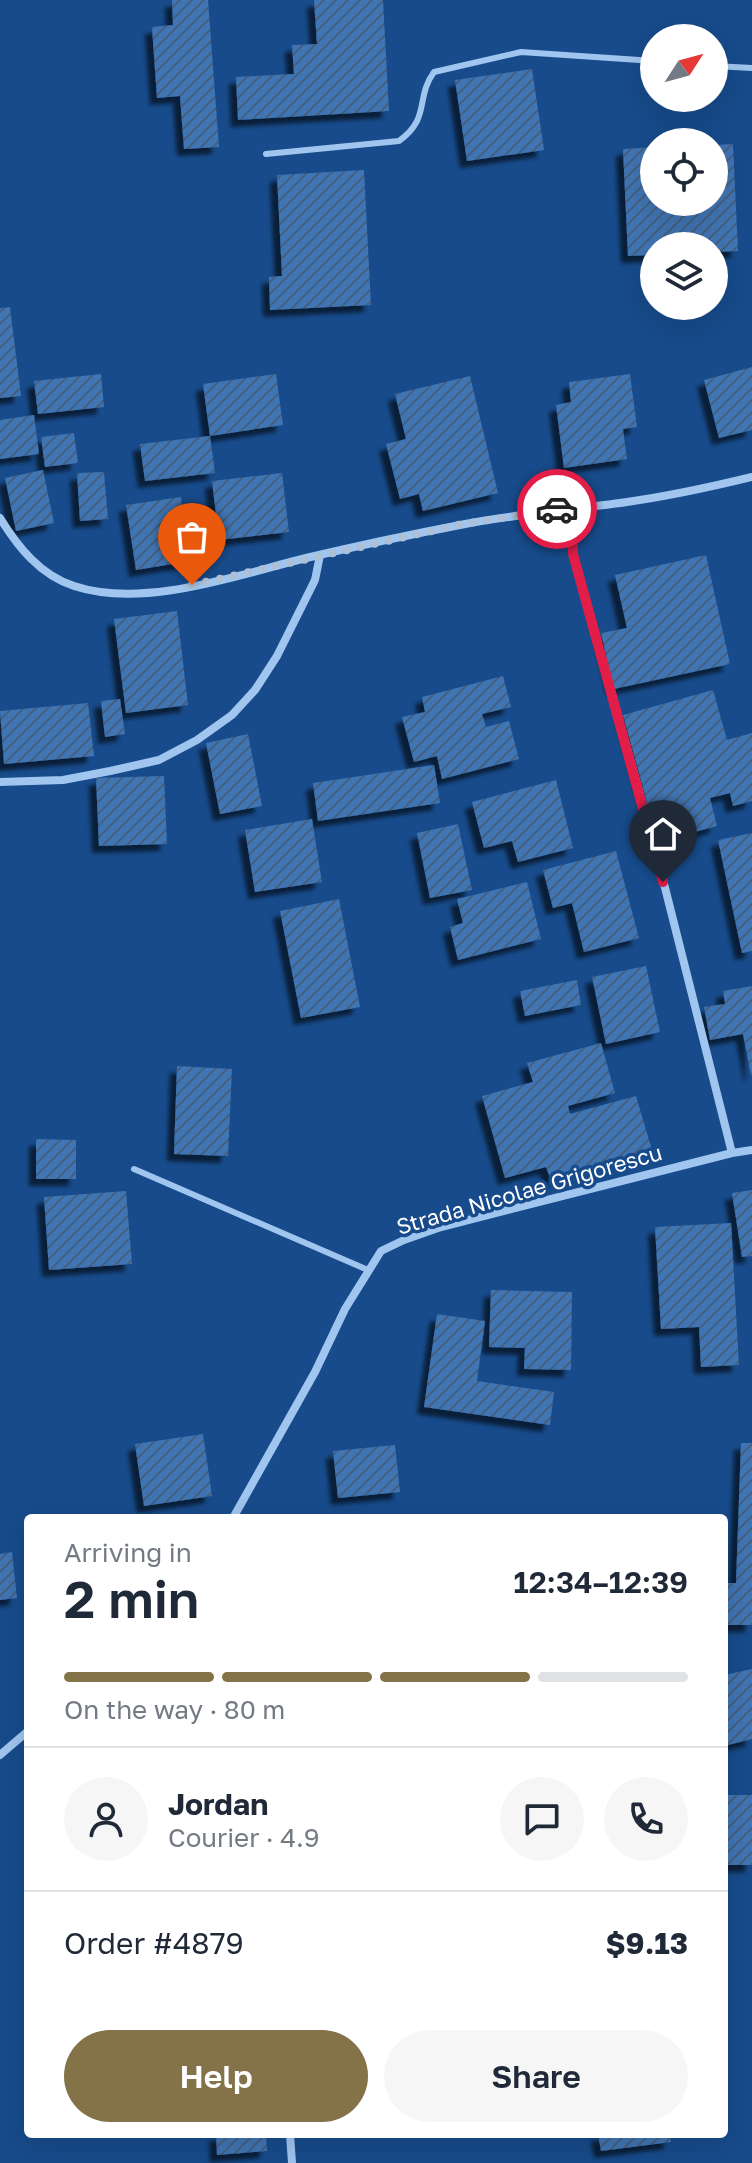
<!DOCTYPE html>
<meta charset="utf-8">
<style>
:root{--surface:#fff;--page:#f6f6f7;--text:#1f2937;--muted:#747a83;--line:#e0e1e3;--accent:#847349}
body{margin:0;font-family:"Golos Text",sans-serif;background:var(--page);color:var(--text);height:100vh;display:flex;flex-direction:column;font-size:30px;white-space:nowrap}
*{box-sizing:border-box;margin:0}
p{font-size:26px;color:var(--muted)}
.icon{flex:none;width:44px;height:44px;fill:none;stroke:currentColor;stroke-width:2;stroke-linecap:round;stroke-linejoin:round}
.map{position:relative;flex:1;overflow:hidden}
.drawer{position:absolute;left:24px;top:1514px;width:704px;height:624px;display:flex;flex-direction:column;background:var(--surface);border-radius:8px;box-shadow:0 8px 32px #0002}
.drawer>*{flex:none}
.needle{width:52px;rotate:54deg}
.buttons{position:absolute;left:640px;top:24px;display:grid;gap:16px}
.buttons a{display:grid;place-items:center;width:88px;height:88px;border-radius:50%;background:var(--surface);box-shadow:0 8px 32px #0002;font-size:40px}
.pin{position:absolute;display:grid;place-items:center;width:68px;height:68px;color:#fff;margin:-82px -34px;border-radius:50% 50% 50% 0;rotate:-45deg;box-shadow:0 0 8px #0007}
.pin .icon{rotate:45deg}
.courier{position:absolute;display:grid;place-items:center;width:80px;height:80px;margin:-40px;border:6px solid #e11d48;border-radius:50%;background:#fff;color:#222;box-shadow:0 2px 10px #0007}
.overview em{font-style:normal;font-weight:600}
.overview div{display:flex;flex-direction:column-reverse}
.overview{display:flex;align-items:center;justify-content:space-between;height:136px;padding:0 40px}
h1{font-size:52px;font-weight:600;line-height:60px}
.bar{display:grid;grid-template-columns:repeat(4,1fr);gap:12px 8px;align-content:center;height:96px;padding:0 40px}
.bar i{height:10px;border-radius:6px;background:var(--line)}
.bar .current{background:var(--accent)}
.bar p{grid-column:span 4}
.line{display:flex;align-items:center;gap:20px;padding:0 40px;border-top:2px solid var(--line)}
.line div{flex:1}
.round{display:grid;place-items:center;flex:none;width:84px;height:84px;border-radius:42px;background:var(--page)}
.primary-button{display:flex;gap:16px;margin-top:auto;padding:16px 40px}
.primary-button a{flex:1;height:92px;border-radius:48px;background:var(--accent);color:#fff;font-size:32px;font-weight:600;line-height:92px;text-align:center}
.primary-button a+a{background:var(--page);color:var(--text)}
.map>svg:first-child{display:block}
</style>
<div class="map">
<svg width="752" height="2163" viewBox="0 0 752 2163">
<defs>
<pattern id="building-hatch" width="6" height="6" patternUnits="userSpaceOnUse" patternTransform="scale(2)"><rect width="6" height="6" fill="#3f75b4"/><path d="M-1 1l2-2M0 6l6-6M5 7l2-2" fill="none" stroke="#466080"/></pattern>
<filter id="shadow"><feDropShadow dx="-7" dy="7" stdDeviation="2" flood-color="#0009"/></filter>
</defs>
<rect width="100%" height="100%" fill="#174b8b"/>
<path fill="url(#building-hatch)" filter="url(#shadow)" d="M172 0H208L219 147 184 149 180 96 157 98 152 27 173 25Z
M314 0H383L389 111 238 120 236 77 294 74 292 45 317 44Z
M532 69 544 150 467 161 455 80Z
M733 144 738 251 714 252V246H654V255L628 256 623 149 654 147V202H714V145Z
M364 170 371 305 270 310 269 277 282 276 277 175Z
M10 307 21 396 0 398V308Z
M752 367V430L719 438 704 380Z
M101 374 104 407 38 414 34 381Z
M276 374 283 425 210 436 203 384Z
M630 374 637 427 623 429 627 459 564 468 556 405 571 402 569 382Z
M470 376 498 493 423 511 419 494 400 499 386 444 406 439 395 394Z
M34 415 39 454 0 459V420Z
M74 433 78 463 45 467 41 437Z
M210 436 215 473 145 481 140 444Z
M43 470 54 523 16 531 5 478Z
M104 472 108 519 80 521 77 473Z
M282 473 289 532 219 540 212 481Z
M181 497 191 561 136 570 126 505Z
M706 555 730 664 614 689 601 633 627 628 615 575Z
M177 611 188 705 126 713 114 619Z
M503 676 511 707 482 714 486 727 509 721 519 759 442 779 437 756 414 762 402 717 425 712 422 697Z
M713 690 727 740 752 733V801L733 806 730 793 710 798 717 826 658 842 623 715Z
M120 699 125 734 105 737 101 701Z
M88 703 94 756 4 764 0 711Z
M248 734 262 806 220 814 206 743Z
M434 765 440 803 318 821 313 783Z
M164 776 167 844 99 846 96 778Z
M556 780 573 848 518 862 512 841 484 848 472 802Z
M312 819 322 882 255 892 245 830Z
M458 824 472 890 430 898 417 833Z
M752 833V951L742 953 718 840Z
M616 851 639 938 584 952 572 903 553 908 543 870Z
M527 882 541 939 458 960 450 927 463 923 457 899Z
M339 899 360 1007 301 1018 280 911Z
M646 966 660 1032 606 1044 592 977Z
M577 980 581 1005 525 1016 520 991Z
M752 986V1075H751L743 1034 710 1040 704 1007 725 1004 723 991Z
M601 1043 615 1093 568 1106 570 1114 636 1096 652 1150 550 1178 546 1167 505 1178 482 1096 533 1082 527 1063Z
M177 1066 232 1069 228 1156 174 1154Z
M36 1139 76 1140V1179H36Z
M752 1190V1256L742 1257 732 1193Z
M126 1191 132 1264 49 1270 44 1197Z
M731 1223 739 1365 701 1367 699 1327 661 1329 655 1227Z
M491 1290 572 1292 571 1370 524 1369 525 1348 489 1347Z
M437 1314 485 1321 477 1381 554 1392 550 1425 424 1407Z
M203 1434 212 1496 144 1506 135 1444Z
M741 1443H752V1625H724V1583H736Z
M395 1445 400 1492 338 1498 333 1451Z
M12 1552 17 1598 0 1600V1554Z
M752 1669V1739L724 1746V1675Z
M724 1795H752V1865H724Z
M216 2134H266L267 2151 217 2155Z
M598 2134H670L671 2142 601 2151Z"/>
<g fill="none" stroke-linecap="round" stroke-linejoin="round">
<path stroke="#a0c5ef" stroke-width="6" d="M714 66 752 68
M266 154 399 141C431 118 415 98 434 72L521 52 654 61
M134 1169 368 1270"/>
<path stroke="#a0c5ef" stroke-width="8" d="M571 508 573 554 656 852 732 1153
M0 518C18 547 40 575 74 586 144 609 237 575 306 558 357 546 408 535 460 525 515 514 571 510 627 502 670 496 711 487 752 477
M0 782 63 780 110 771 159 760 197 740 232 715 255 690 277 656 315 580 320 555
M233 1518 315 1372 345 1309 381 1251 404 1240 441 1227 732 1153 752 1150
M0 1755 28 1731
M290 2134 292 2163"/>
</g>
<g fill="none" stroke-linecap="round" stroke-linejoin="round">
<path stroke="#aec0d6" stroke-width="8" stroke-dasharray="0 14.4" d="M192 585 458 525 557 509"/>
<path stroke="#e11d48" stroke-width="10" d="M557 509 571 508 573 554 663 882"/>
</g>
<g text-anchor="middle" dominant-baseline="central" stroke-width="7" stroke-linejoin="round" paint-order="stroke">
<g font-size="22" fill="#fff" stroke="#174b8b">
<text transform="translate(529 1189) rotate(-16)">Strada Nicolae Grigorescu</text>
</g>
</g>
</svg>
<div class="buttons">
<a><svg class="needle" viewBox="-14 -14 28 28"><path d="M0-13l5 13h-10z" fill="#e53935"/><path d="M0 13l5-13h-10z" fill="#747a83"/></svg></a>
<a><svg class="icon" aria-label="locate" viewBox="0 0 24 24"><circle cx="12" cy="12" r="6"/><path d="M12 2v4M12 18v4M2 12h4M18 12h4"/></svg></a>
<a><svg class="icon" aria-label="layers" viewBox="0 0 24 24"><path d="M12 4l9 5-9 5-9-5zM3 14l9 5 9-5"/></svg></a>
</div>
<div class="pin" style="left:192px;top:585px;background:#ea580c"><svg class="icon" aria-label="bag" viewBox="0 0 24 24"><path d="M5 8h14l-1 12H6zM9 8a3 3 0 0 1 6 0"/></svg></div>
<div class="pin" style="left:663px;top:882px;background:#1f2937"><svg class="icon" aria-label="home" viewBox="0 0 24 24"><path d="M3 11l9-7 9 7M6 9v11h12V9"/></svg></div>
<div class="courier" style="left:557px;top:509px"><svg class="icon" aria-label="car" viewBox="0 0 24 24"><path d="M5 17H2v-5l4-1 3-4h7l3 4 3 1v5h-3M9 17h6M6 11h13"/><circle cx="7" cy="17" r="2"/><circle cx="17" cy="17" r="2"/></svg></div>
<section class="drawer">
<div class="overview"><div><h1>2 min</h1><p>Arriving in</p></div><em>12:34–12:39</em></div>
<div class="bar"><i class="current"></i><i class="current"></i><i class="current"></i><i></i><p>On the way · 80 m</p></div>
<div class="line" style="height:144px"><a class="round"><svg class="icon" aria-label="person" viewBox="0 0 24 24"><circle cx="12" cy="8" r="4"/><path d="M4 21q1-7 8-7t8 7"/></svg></a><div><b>Jordan</b><p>Courier · 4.9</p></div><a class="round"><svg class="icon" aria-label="chat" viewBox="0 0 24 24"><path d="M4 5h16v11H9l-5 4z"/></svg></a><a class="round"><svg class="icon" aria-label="phone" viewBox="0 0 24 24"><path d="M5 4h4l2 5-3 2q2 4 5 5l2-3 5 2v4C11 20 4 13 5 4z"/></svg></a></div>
<div class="line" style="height:104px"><div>Order #4879</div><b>$9.13</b></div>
<div class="primary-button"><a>Help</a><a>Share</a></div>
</section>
</div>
